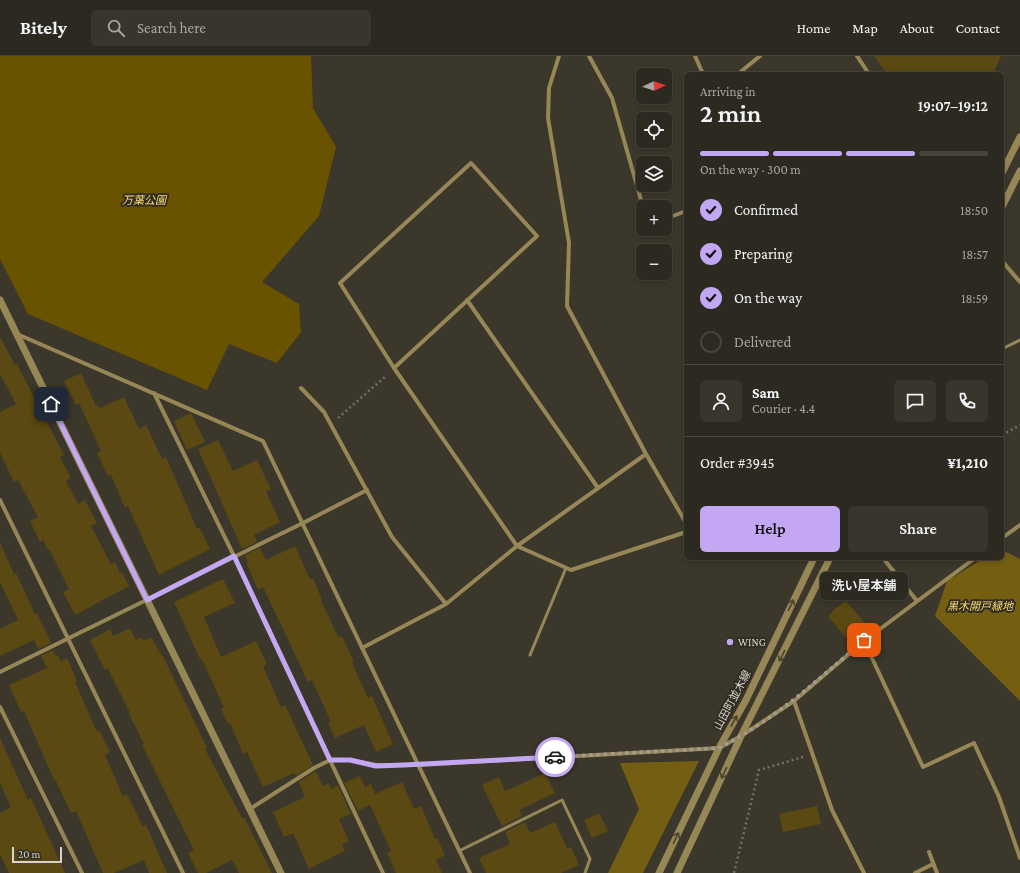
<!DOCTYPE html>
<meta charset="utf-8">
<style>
:root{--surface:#2c2920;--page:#38352d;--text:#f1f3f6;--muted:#a6a6a5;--line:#48453e;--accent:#c3a7f2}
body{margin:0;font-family:"Crimson Pro","Noto Sans JP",serif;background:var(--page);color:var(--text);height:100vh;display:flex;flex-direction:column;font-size:15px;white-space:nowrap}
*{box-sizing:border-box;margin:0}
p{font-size:13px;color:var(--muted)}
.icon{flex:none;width:22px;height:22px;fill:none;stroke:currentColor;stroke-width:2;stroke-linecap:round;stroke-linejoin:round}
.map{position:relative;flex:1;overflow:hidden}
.panel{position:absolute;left:684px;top:16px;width:320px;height:488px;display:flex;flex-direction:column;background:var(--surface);border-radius:6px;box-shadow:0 2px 6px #0003,0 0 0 1px var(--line)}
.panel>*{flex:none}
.needle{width:26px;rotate:86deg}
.fabs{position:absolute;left:636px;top:12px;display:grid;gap:8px}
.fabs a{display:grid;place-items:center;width:36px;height:36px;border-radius:6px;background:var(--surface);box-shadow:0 2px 6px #0003,0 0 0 1px var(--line);font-size:20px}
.scale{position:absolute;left:12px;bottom:10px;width:50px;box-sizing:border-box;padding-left:4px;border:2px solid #d6d3cc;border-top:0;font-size:11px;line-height:14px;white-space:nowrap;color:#d6d3cc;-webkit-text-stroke:3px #312d21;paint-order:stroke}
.pin{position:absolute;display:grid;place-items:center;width:34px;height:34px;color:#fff;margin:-17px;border-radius:8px;box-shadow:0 2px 6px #0006}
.courier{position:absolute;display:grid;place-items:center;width:40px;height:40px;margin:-20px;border:3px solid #c3a7f2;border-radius:50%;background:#fff;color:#222;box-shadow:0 1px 5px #0007}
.bubble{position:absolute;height:28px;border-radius:6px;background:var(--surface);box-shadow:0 2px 6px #0003,0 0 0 1px var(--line);font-size:13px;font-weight:600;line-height:28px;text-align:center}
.overview em{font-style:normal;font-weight:600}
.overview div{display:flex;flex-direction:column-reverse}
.overview{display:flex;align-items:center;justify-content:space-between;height:68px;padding:0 16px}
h1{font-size:26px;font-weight:600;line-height:30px}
.bar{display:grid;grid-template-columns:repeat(4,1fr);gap:6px 4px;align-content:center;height:48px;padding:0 16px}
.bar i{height:5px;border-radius:3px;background:var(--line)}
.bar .on{background:var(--accent)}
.bar p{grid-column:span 4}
.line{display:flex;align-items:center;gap:10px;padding:0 16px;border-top:1px solid var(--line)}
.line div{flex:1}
.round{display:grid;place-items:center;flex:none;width:42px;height:42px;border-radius:6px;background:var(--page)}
ol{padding:0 16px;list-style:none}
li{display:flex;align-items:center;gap:12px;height:44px}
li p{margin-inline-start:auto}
li .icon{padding:4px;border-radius:50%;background:var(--accent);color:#111;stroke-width:4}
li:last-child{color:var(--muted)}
li i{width:22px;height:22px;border:2px solid var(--line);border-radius:50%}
.button{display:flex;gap:8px;margin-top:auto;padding:8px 16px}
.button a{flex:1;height:46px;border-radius:6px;background:var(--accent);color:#111;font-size:16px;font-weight:600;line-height:46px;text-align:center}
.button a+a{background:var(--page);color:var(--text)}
header{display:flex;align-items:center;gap:24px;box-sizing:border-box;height:56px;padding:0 20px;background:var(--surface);border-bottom:1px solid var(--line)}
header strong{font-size:19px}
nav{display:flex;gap:22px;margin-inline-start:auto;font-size:14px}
.search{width:280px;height:36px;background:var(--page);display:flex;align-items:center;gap:10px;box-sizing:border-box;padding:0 14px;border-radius:6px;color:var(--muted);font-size:15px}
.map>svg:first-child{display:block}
</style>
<header>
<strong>Bitely</strong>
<div class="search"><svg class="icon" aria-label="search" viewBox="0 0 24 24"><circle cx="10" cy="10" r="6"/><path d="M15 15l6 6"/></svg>Search here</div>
<nav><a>Home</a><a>Map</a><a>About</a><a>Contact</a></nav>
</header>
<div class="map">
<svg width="1020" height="817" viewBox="0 0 1020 817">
<rect width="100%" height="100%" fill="#3b372b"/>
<path fill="#695300" d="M0 0H311L313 52 336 91 319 160 262 226 299 248 301 276 277 307 229 288 207 334 28 258 0 203Z"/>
<path fill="#745e12" d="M1002 494 1020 503V645L935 560 947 525 984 502H1002Z
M699 705 643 817H608L639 753 620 707Z"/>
<path fill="#5a4912" d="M874 0H1001L993 18H887Z
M0 281 15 309 17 308 64 399 60 401 71 422 66 425 78 448 85 444 97 467 91 470 111 508 115 506 120 517 122 516 129 530 75 559 63 536 69 533 49 493 48 494 43 484 40 486 30 465 38 461 18 424 14 426 0 397V356L16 348 0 318Z
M81 317 96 350 98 349 100 352 124 341 139 373 146 369 162 403 166 401 197 473 200 472 210 493 159 519 128 450 125 452 111 419 108 420 97 397 101 395 79 347 76 349 64 325Z
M191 357 205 386 187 394 174 365Z
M218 384 233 415 257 404 271 433 266 435 280 466 254 479 257 486 242 493 198 393Z
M0 486 14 518 16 517 35 558 37 557 51 587 38 593 34 584 0 600V573L18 564 0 526Z
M295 490 310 523 313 522 322 544H321L338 581 342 580 354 606 352 607 368 642 372 640 393 688 376 696 364 669 335 682 328 667 331 666 312 624 308 626 263 531 258 534 246 506H248L245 499 260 492 266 504Z
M223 523 235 547 204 561 221 601 256 585 267 608 263 610 281 651 285 649 313 709 296 720 294 717 263 731 247 696 243 698 230 667 228 668 221 653 224 652 202 603H200L174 546Z
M846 545 868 571 853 584 849 579 845 581 828 560 833 556 832 555Z
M130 572 136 584 141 581 143 585 151 581 162 600H163L207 692 205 693 242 762 244 761 272 817H239L232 804 206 817H198L188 797 194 794 142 689 144 688 129 658 130 657 108 613 105 614 90 584 110 573 113 580Z
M53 594 56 600 58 599 61 605 67 602 77 625 75 626 97 676 100 675 110 696 105 699 123 740 127 738 143 771 146 769 167 817H149L144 804 114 817H103L76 755 71 757 55 723 54 724 24 655 21 656 9 629 47 612 41 600Z
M0 682 28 744 31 742 65 817H9L0 798V757L11 751 0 727Z
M316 715 323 730 329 727 331 733 338 729 351 758 339 763 349 785 342 788 345 795 309 813 293 777 284 781 273 756 305 741 299 726Z
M545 717 555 737 519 754 522 760 502 770 482 729 499 721 505 735Z
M360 720 365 731 371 728 375 738 402 726 414 753 421 750 435 783 437 782 445 799 436 804 442 817H396L387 797 391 795 370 749 358 755 344 727Z
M817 750 821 768 783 776 779 758Z
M599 757 608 775 592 782 584 764Z
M525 766 530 777 555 766 567 792 571 791 579 809 561 817H486L479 802 510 788 505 776Z"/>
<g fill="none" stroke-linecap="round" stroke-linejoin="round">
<path stroke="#737065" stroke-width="2.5" stroke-dasharray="2 3" stroke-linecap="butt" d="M338 362 387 319
M1002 379 1020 369
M734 817 759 714 803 701"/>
<path stroke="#978757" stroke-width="3" d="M1002 293 1020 284
M530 599 566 512
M459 795 562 744 590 803 585 817"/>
<path stroke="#978757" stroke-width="4" d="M559 0 549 32 548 62 569 187 567 250 646 398 686 467
M589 0 612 42 643 151
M695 0 703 18
M857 0 869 18
M738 18 760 0
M665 163 686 155
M1002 205 1020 226
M467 244 598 432
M17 278 263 385 470 817
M394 312 340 227 471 107 537 180 394 312 517 490 571 514 686 476
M301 332 324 356 392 481 446 548
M154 337 234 500 383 817
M0 444 183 817
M1002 482 1020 469
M883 502 917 545
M864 585 923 711 974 687 999 741 1020 802
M362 592 446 548 517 490 646 398
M0 616 303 467 367 434
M794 645 832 754 864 817
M0 651 82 817
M250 753 314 712 330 704H350L376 709H418L719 692 741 680 794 645 864 585 975 502
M929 796 937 817
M915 817 933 808"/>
<path stroke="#978757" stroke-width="7" d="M1002 117 1020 81
M1002 151 1020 115
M0 244 281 817
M659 817 719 692 746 644 814 502
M677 817 741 680 830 502"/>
</g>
<defs><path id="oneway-shaft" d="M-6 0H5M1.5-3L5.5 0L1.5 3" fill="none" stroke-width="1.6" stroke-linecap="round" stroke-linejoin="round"/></defs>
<g stroke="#4a442e">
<use href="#oneway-shaft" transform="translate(791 549) rotate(-64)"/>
<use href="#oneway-shaft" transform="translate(782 600) rotate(116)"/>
<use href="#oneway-shaft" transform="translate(734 665) rotate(-61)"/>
<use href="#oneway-shaft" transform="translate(724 717) rotate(115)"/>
<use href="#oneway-shaft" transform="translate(676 782) rotate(-65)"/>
</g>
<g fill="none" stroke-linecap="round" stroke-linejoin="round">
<path stroke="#a09c94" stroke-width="4" stroke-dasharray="0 7.2" d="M555 701 719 692C774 664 817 625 864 584"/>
<path stroke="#c3a7f2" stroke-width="5" d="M51 348 147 544 234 500 330 704H350L376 710 404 709 555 701"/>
</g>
<circle fill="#c3a7f2" stroke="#312d21" stroke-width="1.5" cx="730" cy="586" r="4"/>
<g text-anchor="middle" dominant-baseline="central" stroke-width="4" stroke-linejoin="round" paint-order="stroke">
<g font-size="11" font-style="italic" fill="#f9d877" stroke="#312d21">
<text x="144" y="144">万葉公園</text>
<text x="980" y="550">黒木開戸緑地</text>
</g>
<g font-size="11" fill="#d6d3cc" stroke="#312d21" text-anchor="start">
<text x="738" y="586">WING</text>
</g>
<g font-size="11" fill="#d6d3cc" stroke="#312d21">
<text transform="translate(732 644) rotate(-62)">山田町並木線</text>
</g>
</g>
</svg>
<div class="fabs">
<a><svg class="needle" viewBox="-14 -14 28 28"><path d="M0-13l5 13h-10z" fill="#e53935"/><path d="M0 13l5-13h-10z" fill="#a6a6a5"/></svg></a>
<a><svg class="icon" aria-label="locate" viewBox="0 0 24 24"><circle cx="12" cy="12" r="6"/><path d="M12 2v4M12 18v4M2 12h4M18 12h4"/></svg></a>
<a><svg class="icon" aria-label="layers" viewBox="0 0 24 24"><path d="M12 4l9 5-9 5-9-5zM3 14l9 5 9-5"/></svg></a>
<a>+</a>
<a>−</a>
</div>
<div class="scale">20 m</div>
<div class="pin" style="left:864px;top:584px;background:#ea580c"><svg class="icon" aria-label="bag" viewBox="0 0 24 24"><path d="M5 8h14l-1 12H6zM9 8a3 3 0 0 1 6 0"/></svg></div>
<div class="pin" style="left:51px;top:348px;background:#1f2937"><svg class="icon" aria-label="home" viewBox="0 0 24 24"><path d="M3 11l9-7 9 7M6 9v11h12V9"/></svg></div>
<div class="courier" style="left:555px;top:701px"><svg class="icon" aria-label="car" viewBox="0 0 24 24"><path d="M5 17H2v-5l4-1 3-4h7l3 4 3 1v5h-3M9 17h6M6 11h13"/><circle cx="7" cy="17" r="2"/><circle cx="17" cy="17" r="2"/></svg></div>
<div class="bubble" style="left:820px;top:516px;width:88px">洗い屋本舗</div>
<section class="panel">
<div class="overview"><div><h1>2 min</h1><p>Arriving in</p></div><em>19:07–19:12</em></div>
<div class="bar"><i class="on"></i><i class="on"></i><i class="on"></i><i></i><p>On the way · 300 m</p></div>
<ol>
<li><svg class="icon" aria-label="check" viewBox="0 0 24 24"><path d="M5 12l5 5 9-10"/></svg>Confirmed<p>18:50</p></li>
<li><svg class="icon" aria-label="check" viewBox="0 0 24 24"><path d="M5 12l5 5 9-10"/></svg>Preparing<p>18:57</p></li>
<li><svg class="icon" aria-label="check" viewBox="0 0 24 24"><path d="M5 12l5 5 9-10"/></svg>On the way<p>18:59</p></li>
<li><i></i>Delivered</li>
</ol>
<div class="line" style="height:72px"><a class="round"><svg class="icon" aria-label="person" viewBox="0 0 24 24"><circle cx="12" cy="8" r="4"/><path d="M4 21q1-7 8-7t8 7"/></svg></a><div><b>Sam</b><p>Courier · 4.4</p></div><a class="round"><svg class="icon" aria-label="chat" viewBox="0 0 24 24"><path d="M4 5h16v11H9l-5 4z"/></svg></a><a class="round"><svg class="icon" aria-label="phone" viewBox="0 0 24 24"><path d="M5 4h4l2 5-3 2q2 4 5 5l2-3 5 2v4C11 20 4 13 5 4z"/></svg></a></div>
<div class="line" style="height:52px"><div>Order #3945</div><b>¥1,210</b></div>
<div class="button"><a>Help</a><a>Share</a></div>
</section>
</div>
